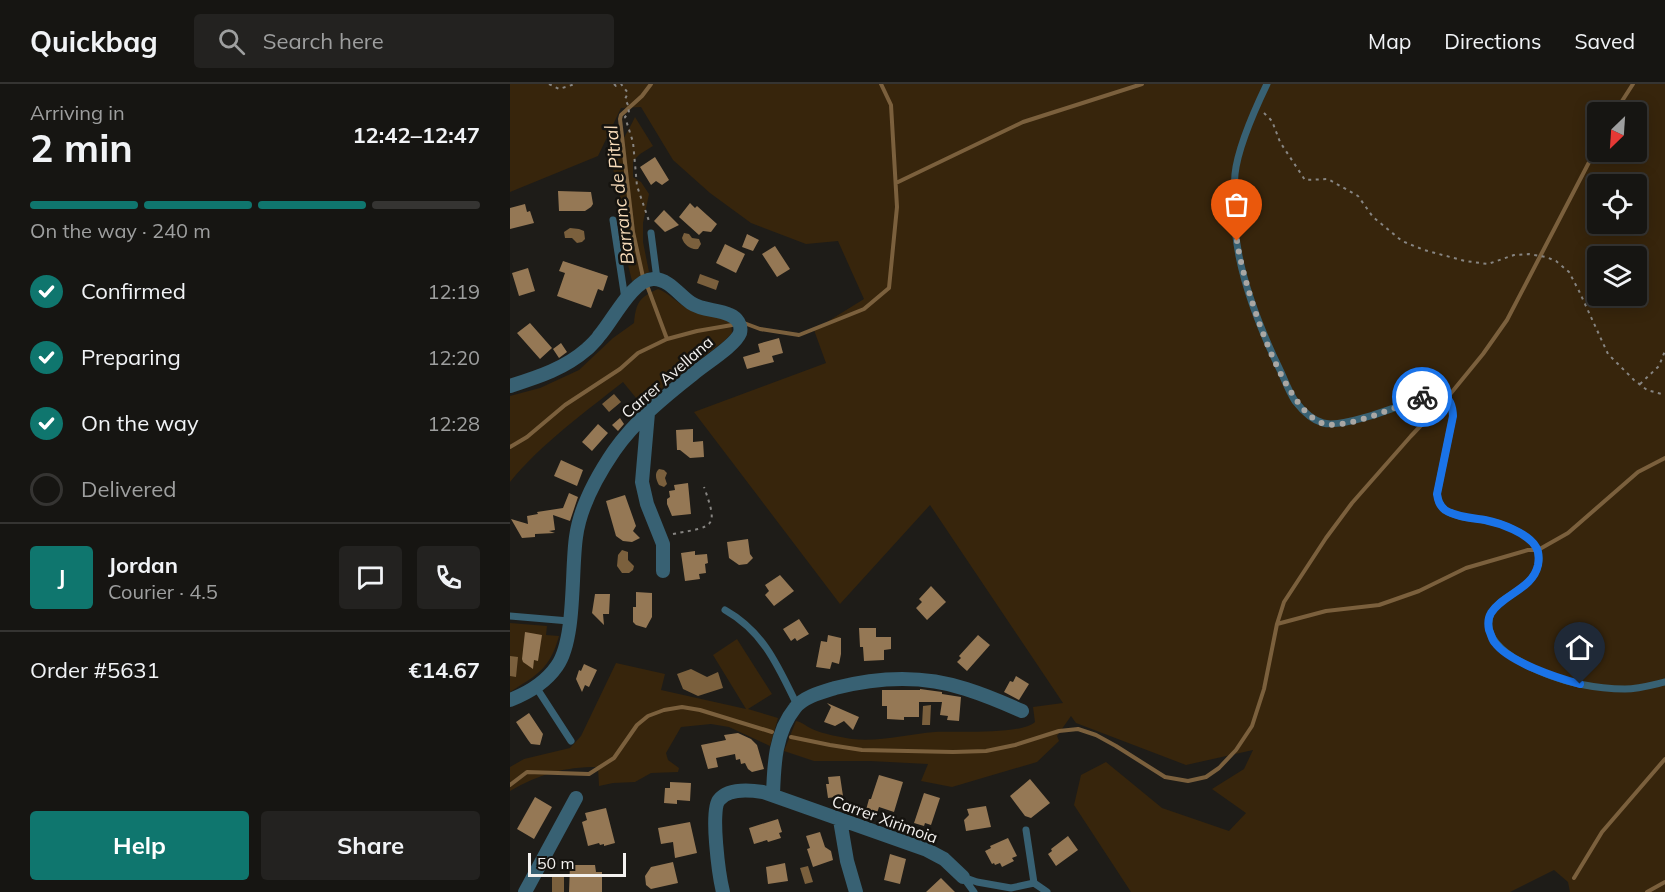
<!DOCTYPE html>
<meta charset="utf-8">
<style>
:root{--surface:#161512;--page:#232220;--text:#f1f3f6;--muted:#9e9f9f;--line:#353432;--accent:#0f766e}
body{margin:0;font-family:Mulish,sans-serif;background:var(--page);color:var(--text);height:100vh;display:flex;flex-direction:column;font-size:22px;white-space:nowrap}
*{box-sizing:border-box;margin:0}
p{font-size:20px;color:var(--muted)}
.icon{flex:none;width:33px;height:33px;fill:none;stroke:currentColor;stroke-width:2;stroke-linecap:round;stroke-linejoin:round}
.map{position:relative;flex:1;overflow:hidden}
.details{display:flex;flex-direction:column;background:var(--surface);width:510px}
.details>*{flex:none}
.needle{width:39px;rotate:205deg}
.fabs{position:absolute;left:1077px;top:18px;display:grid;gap:12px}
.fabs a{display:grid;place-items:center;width:60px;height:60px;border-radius:6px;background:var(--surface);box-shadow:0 3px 15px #0003,0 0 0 2px var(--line);font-size:30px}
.scale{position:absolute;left:18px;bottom:15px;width:98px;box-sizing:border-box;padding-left:6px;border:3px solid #f4f2f0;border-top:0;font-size:16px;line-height:21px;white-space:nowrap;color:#f4f2f0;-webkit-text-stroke:4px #15130f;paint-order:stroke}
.pin{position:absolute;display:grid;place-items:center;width:51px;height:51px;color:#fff;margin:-62px -26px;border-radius:50% 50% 50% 0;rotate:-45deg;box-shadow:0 0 6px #0007}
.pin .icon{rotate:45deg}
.courier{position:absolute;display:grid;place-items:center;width:60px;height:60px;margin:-30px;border:4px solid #1a73e8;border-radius:50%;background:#fff;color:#222;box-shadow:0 2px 8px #0007}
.headline em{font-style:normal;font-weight:700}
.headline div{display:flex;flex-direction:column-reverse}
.headline{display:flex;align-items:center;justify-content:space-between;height:102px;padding:0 30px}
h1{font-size:39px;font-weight:700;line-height:45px}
.bar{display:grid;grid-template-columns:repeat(4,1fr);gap:9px 6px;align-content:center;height:72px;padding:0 30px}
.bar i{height:8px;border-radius:4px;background:var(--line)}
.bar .on{background:var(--accent)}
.bar p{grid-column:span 4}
.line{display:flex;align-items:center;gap:15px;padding:0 30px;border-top:2px solid var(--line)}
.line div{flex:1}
.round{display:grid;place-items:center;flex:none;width:63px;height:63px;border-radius:6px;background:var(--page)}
ol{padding:0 30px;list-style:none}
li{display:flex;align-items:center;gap:18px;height:66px}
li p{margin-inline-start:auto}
li .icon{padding:6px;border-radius:50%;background:var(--accent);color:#fff;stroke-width:4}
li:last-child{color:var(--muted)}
li i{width:33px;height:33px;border:3px solid var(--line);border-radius:50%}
.button{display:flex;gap:12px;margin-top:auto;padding:12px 30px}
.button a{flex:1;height:69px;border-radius:6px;background:var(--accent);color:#fff;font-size:24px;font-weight:700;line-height:69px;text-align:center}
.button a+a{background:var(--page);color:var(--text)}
header{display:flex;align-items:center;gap:36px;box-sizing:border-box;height:84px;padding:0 30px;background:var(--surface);border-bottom:2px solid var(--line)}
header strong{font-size:28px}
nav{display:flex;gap:33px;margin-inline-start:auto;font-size:21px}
.search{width:420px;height:54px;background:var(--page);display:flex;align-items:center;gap:15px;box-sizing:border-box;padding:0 21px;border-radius:6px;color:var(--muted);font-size:22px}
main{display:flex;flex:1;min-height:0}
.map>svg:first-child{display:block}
</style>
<header>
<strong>Quickbag</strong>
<div class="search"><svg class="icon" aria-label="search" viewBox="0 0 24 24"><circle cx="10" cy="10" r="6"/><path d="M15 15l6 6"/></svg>Search here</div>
<nav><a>Map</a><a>Directions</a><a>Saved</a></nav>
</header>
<main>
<section class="details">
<div class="headline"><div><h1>2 min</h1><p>Arriving in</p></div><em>12:42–12:47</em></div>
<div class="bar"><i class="on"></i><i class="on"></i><i class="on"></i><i></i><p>On the way · 240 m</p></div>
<ol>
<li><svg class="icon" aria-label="check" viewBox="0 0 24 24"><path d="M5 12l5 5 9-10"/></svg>Confirmed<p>12:19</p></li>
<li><svg class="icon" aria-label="check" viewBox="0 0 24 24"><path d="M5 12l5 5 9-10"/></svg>Preparing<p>12:20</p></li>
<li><svg class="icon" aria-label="check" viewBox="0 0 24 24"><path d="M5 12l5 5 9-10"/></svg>On the way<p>12:28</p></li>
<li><i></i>Delivered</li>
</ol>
<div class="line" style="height:108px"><b class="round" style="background:var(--accent);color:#fff">J</b><div><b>Jordan</b><p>Courier · 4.5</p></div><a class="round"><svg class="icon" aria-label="chat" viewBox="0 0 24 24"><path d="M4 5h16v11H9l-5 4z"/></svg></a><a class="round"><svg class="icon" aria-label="phone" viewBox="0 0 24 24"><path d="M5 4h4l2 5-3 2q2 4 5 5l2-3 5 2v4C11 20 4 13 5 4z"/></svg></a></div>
<div class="line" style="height:78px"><div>Order #5631</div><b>€14.67</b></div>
<div class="button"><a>Help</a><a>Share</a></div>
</section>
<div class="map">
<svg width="1155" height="808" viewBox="0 0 1155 808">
<rect width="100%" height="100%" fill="#1e1c18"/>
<path fill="#37250c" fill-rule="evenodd" d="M0 0H1155V808H1060L1058 798 1044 786 1000 808H621L564 721 571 691 596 678 652 724 719 747 736 729 702 705 734 685 743 666 676 681 566 639 561 632 547 652 549 657 527 678 442 703 411 697 418 680 360 677H304L274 667 286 637C292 638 296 642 302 645 313 650 330 653 342 655 370 658 398 650 425 648 446 647 511 651 525 638L523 623 553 619 420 421 330 520 184 328 316 279 304 246 354 215 328 157 296 160 241 139 200 109 163 76 131 23 111 24 88 72 0 108ZM1088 28H1126V68H1088ZM1088 100H1126V140H1088ZM1088 172H1126V212H1088Z
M125 33 143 62 130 70 123 77V93L131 98 139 110 133 139V158L139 188 122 197 113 160 116 143 112 120 101 77C109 61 118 48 125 33Z
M148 205C159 209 167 219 177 224 191 230 207 231 221 238L222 249 213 258 131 320 113 298C74 329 32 359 0 398V312L30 304 69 286 103 254 124 239C126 219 129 213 148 205Z
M0 539 37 542 36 551 49 552C40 585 27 591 0 608Z
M227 555 262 610 238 625 268 634 260 662 219 643 201 640 171 643 156 669 158 676 169 684 168 688 141 689 125 698 103 699 89 702 88 683C53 683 30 690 0 707V683L14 675 60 664 71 652 106 579 155 590 151 606 236 625 203 571Z"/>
<path fill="#7b603d" d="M60 144 69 145 74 147 75 155 72 158 67 159 62 154H55L54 148Z
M174 149 179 150 182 154 189 155 191 160 188 165C181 166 174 161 172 154Z
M190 190 209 197 206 206 187 199Z
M104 310 111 318 99 328 92 320Z
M149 385 154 386 157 389 155 394 157 400 154 403 149 401C146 396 144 389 149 385Z
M112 466 118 468V476L124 482 123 486 119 489H112L107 482 108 471Z
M0 572 8 573 6 593 0 592Z
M181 585 197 593 208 588 213 604 188 612 173 605 167 590Z
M421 621 420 641H412L413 622Z
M298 782 303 798 295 800 290 784Z
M42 793H54V808H42Z"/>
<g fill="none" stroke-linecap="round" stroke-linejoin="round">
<path stroke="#7b603d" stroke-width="4" d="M1105 28 1123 0
M386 99 513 38 632 0
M133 193 123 148 110 35 111 31 132 12 141 0
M138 204 157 255
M234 239 250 245 289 251 354 225 379 204 387 123 381 21 371 0
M0 363 17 353 55 321 110 285 128 269 157 255 187 247 222 241
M767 540 774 518 816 454 842 419 901 352 937 314 973 270 997 236 1088 61
M281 653 320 661 352 666 443 668 476 667 505 661 549 647 568 645 586 651 606 662 655 693 678 697 696 693 709 684 726 666 742 642 754 605 767 540 816 527 869 521 909 507 956 484 1018 466H1028L1058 449 1128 388 1155 374
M0 701 17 688 79 690 104 674 127 641 138 632 154 626 172 623 190 626 262 648
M1064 794 1092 748 1155 675
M1137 808 1155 798"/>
</g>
<path fill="#957855" d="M145 73 159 96 152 101 146 97 141 101 130 83Z
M48 107 81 108 83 120 81 123 75 127H49Z
M180 119 185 124 187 122 207 140 201 148 193 147 189 151 169 133Z
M15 120 17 128 20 127 24 139 0 145V124Z
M154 126 169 141 155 148 144 137Z
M237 150 249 156 243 167 232 163Z
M215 160 235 170 226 189 206 179Z
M265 162 280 185 267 193 252 170Z
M53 177 98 192 93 207 88 205 81 224 47 212 55 189 49 187Z
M18 184 25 207 9 212 2 189Z
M20 239 42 264 30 275 7 249Z
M269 254 273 269 262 272 264 278 237 285 233 273 250 268 248 260Z
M51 259 57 268 49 274 43 265Z
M110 334 114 340 108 347 102 341Z
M88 340 98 349 82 367 72 358Z
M183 345V358L193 357 194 373 180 374 170 366H167L166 346Z
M51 376 73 386 67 402 44 392Z
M178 399 181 430 162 432 157 420V415L160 413 159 407 165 406 164 401Z
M59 409 68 413 60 437 43 431 45 446 39 447 45 449 25 450V453L12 454 1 435 18 440 17 432 28 430 27 428 53 424Z
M115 411 126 442 123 447 130 454 122 458 113 457 106 452 96 417Z
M238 455 240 470 243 474 237 480 229 481 219 474 217 458Z
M185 467V471L197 470 198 479 195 480 196 489 189 490 190 495 175 497 171 469Z
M270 491 284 507 264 522 255 511 259 507 255 501Z
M421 502 436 518 417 536 406 524 412 518 409 515Z
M126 508 142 509V533L136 544 126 541 123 538V523H126Z
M85 510H100L99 530H93L94 541 82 529Z
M289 535 299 550 287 557 285 554 281 557 273 545Z
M349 544H366V553H381V565L374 566V576L354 577 353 563H350Z
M15 548 32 551 28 577 24 576 23 585 13 578 12 575Z
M318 551 331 554V570L329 580 322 578 320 585 306 583 311 557 317 558Z
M468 551 480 561 457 587 447 578 451 574 449 572Z
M74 580 87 586 79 603 75 601 72 608 66 595 69 586 71 587Z
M506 592 519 600 509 616 494 608 500 597 503 598Z
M410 605 432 608V615V610L451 613 449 637 437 636 438 632 430 631 432 618H409V633H394V636L377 635V622H372V606H410Z
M317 619 349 633 343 646 334 637 325 642 314 638 321 623Z
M19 629 33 650 30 661 21 660 18 656 6 638Z
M228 649 241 655 247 661 254 685 242 688 238 685 235 679 231 680 230 675 226 676 225 670 206 674 208 683 198 685 191 661 216 656 214 651Z
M369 691 393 698 384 728 369 723 367 729 356 726 359 715H361Z
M330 692 333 712 318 714 316 700H319L318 693Z
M520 695 540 719 521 734 515 732 500 712Z
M160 698 181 699 180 717 167 716V720L154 719 155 704H160Z
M414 709 430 714 421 741 415 739 414 742 404 739Z
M25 713 42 723 24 755 7 745Z
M476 722 481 743 456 747 454 736 459 731 457 725Z
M96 724 105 759 94 762V760L90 761 89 759 78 762 72 738 77 736 75 729Z
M268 735 272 748 269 749 271 754 258 758 257 756 244 760 239 744Z
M180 738 187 769 165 774 163 758 151 760 148 744Z
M310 748 315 763 321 767 323 776 303 783 297 765 300 764 296 752Z
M558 752 568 766 546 782 538 770 542 767 541 765Z
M498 754 507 772 502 774 504 777 492 783 490 779 485 781 484 779 482 780 475 767 481 764 480 762Z
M380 770 396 775 390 800 374 796Z
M163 778 168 799 141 805 136 801 135 792 141 783Z
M275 779 278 797 258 800 256 783Z
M60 781H85L86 788H92V808H59Z
M431 794 445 808H416Z"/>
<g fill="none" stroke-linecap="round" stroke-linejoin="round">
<path stroke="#878582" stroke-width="2" stroke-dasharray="3 4.5" stroke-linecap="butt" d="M39 0 49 5 65 0
M104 0 106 2 111 0 118 9 115 15 118 21 119 29 115 33 123 58 127 102 140 140
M754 29 762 37 770 58 795 96 818 95 848 112 863 133 892 157 914 166 955 177 978 180 1004 171 1019 170 1036 173 1046 177 1059 188 1069 207 1098 270 1124 296 1137 306 1155 311
M1130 300 1149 282 1155 267
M163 450C204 442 209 445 194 403"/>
<path stroke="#386173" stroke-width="7" d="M757 0C745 25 728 62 725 90 723 116 724 146 729 172 737 212 753 251 771 288 775 297 779 308 785 317 792 326 802 336 813 339 835 345 899 318 922 310 938 311 942 318 943 332L927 410C928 416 929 421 935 426 945 433 962 434 974 436 991 439 1012 447 1023 459 1028 464 1029 469 1029 476 1027 506 987 511 980 532 968 569 1043 594 1069 600 1084 603 1100 605 1115 605 1128 605 1142 601 1155 598
M103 136 115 215
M141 149 147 195
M215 526C254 548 268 582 287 621
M0 532 59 537
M26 603 61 657
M516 746 524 799 537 808
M453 793 467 798 501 804 524 799
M453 793 464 808"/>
<path stroke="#386173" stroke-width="14" d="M0 302C28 293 54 285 77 265 81 261 86 257 89 252 102 238 123 194 144 195 159 195 170 212 181 219 193 227 208 225 220 231 227 234 232 241 230 249 225 262 193 281 182 291 154 313 125 337 104 367 87 392 70 422 66 453 61 487 66 555 47 582 36 598 18 609 0 616
M138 329 132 398 137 420 153 460V487
M263 711C264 680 265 649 285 624 293 613 312 608 325 604 368 593 414 591 456 605 475 611 494 619 512 627
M330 736 337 777 346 808
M15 808 66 714
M213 808C209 792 200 726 209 716 218 704 240 706 253 708L417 766 434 775 453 793"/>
</g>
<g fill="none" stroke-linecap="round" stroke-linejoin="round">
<path stroke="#a9a7a4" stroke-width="6" stroke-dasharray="0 10.8" d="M727 157C732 196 773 331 815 340 838 345 888 322 912 313"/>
<path stroke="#1a73e8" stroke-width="8" d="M912 313C931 307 942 310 943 332L927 410C928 416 929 421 935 426 946 433 962 434 975 436 990 439 1018 449 1026 463 1029 468 1029 475 1028 481 1023 505 993 510 981 529 978 534 978 541 979 546 981 550 982 556 985 559 999 578 1047 594 1070 600"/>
</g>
<g text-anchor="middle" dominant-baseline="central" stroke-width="5" stroke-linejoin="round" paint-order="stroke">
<g font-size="16" fill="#f4f2f0" stroke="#15130f">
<text transform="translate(157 293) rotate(-41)">Carrer Avellana</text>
<text transform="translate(375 735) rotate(20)">Carrer Xirimoia</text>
</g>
<g font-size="18" font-style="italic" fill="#f8dcba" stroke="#15130f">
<text transform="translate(109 111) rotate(-97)">Barranc de Pitral</text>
</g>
</g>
</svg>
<div class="fabs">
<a><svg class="needle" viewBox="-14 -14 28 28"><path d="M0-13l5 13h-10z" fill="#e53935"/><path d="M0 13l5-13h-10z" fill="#9e9f9f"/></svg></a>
<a><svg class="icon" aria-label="locate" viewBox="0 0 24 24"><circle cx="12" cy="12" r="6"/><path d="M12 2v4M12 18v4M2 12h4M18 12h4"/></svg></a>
<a><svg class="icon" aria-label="layers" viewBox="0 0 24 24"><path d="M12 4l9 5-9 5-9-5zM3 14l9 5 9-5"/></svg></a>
</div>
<div class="scale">50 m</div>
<div class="pin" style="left:727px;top:157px;background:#ea580c"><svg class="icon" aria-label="bag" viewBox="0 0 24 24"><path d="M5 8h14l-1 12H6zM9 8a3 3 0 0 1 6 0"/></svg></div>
<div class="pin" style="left:1070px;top:600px;background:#1f2937"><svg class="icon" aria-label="home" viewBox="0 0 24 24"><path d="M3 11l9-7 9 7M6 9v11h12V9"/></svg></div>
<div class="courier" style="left:912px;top:313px"><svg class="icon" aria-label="bike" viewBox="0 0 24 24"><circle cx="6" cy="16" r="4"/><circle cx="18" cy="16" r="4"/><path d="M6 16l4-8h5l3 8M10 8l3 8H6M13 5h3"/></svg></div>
</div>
</main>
